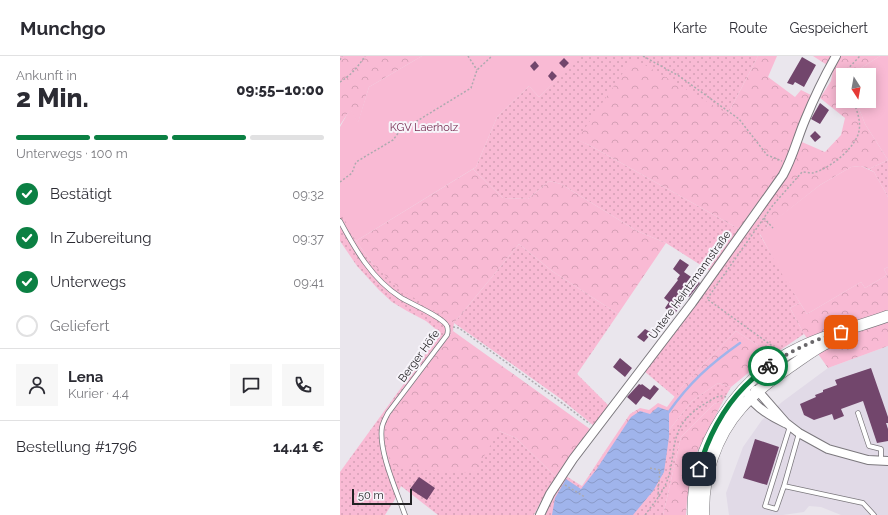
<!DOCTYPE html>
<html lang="de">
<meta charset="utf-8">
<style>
:root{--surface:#fff;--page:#f7f7f7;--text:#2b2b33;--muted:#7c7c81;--line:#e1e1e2;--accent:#0b8043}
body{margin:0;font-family:Raleway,sans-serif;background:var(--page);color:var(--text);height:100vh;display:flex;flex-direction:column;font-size:15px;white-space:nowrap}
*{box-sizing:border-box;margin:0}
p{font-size:13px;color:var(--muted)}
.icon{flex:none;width:22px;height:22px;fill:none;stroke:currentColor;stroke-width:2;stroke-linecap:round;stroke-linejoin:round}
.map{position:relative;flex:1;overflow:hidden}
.panel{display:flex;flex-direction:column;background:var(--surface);width:340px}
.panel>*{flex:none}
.needle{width:26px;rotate:169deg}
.controls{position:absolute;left:496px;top:12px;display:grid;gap:8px}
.controls a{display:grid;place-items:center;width:40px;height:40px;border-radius:0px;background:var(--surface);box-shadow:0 2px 10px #0003;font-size:20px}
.scale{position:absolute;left:12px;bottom:10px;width:60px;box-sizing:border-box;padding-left:4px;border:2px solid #232224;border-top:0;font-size:11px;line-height:14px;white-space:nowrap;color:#232224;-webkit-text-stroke:3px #f7f4fa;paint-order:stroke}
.pin{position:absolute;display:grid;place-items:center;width:34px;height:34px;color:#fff;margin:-17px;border-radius:8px;box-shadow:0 2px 6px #0006}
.courier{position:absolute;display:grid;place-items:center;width:40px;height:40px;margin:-20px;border:3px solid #0b8043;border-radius:50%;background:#fff;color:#222;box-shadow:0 1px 5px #0007}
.headline em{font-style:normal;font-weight:800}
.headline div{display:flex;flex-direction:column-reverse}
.headline{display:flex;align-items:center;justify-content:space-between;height:68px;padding:0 16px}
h1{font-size:26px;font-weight:800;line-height:30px}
.bar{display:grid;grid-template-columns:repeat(4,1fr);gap:6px 4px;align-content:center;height:48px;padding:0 16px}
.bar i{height:5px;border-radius:3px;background:var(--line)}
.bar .current{background:var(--accent)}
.bar p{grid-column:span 4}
.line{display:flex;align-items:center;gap:10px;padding:0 16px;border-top:1px solid var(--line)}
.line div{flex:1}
.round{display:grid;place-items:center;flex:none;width:42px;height:42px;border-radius:0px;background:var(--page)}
ol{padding:0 16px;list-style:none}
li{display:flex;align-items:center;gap:12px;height:44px}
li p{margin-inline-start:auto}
li .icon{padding:4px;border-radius:50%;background:var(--accent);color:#fff;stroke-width:4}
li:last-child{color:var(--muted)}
li i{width:22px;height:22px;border:2px solid var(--line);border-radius:50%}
header{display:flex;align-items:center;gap:24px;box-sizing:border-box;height:56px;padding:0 20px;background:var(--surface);border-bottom:1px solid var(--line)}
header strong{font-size:19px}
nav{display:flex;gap:22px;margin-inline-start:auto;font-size:14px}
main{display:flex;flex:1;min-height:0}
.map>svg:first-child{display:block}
</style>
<header>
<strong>Munchgo</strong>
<nav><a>Karte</a><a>Route</a><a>Gespeichert</a></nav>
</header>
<main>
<section class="panel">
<div class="headline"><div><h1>2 Min.</h1><p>Ankunft in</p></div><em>09:55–10:00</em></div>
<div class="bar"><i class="current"></i><i class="current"></i><i class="current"></i><i></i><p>Unterwegs · 100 m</p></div>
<ol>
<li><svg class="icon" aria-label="check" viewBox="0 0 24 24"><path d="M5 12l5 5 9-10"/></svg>Bestätigt<p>09:32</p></li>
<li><svg class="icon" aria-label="check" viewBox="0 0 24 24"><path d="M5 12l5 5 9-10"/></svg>In Zubereitung<p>09:37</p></li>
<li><svg class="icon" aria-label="check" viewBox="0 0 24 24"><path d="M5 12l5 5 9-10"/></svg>Unterwegs<p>09:41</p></li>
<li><i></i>Geliefert</li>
</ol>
<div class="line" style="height:72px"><a class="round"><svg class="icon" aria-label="person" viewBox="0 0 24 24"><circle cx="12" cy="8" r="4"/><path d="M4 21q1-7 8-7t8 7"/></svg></a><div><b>Lena</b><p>Kurier · 4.4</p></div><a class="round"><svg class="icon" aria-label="chat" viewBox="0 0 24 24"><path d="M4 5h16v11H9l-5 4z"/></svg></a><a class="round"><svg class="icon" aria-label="phone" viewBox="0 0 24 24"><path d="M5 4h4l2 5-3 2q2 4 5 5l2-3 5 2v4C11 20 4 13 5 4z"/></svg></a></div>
<div class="line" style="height:52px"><div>Bestellung #1796</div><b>14.41 €</b></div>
</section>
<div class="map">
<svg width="548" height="459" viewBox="0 0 548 459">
<defs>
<pattern id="grass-dots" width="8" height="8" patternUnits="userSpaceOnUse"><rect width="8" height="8" fill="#f9bad4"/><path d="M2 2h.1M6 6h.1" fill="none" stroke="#d5a0b6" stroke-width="1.8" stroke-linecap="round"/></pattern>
<pattern id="forest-crowns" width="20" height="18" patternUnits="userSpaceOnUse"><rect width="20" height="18" fill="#f9bad4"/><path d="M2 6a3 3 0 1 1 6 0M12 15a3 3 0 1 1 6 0" fill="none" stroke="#d5a0b6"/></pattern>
<pattern id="water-waves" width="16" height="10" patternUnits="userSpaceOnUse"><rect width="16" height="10" fill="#a0b4eb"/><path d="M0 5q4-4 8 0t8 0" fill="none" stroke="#8a9ac9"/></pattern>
</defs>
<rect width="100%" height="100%" fill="#eae6ed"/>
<path fill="#e1dae7" d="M548 290V459H501L481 451 469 450 464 456 443 459H389L386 437 403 391 422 364 442 346 488 312Z"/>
<path fill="url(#grass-dots)" d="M240 0H418L388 58 238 84 249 89 399 173 370 215 326 187 297 175 221 128 209 125 188 143 163 142 133 113 136 111 157 61 189 30 199 41Z
M548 104V141L534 116 529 113Z
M0 152 16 185 33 208 114 267 179 188 212 215 278 258 237 318 269 350 254 370 221 343 114 267 113 275 50 359 159 375 176 382 216 421 200 447 194 459H98L61 430 55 443 45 459H0V416L95 285 98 275 86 265 67 255 52 246 39 234 17 210 0 185Z
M418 159 428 170 420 179 460 247 450 252 464 278 433 299 396 275 341 332 335 341 304 315Z
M378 327 391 331 383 345 374 348 341 381 323 459H204L211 441 226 420 242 430 265 395 270 403 329 374 352 345Z"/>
<path fill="url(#forest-crowns)" d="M0 0H82L29 31 18 67 10 54 0 69Z
M418 0H437L428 21 455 41 461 34 471 39 455 83 485 96 501 79 505 62 480 42 491 25 494 9 499 0H540L510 19H503V45H516L525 68 548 104 529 113 521 110 511 111 480 129 428 170 418 159 420 156 415 150 399 173 249 89 237 84 293 2 388 58Z
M473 0H492L487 9Z
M133 113 163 142 188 143 209 125 221 128 297 175 326 187 278 258 212 215 179 188 114 267 60 233 33 208 16 185Z
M548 211V290L488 312 464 278 450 252 460 247 467 258 521 226 525 232 547 219 544 213Z
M113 275 250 373 216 421 176 382 159 375 134 417 54 412C45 391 43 382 50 359Z
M396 275 433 299 413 313 391 331 378 327 352 345 329 374V383L270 403 265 395 290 358 300 352 309 354 318 347 327 351 341 332Z
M383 345 356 398 347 444 346 459H323L341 381 374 348Z"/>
<path fill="#f9bad4" d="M82 0H241L199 41 189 30 157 61 136 111 16 185 0 155V71L10 53 18 66 29 31Z
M540 0H548V104L525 68 516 45H529V19H510Z
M521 110 534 116 548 141V211L544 213 547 219 525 232 521 226 467 258 440 215 420 178 431 167 480 129 511 111Z"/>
<path fill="url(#water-waves)" d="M318 351 329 355V381L324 416 313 435 293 459H212L215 442 226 423 241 433 256 414 291 361 300 355 310 358Z"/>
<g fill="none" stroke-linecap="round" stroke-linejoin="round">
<path stroke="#a0b4eb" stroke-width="2.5" d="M328 357C349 327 370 308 400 287"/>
</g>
<path fill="#72466c" d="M462 1 476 9 464 31 455 26 453 29 447 27Z
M224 2 229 7 224 12 219 7Z
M195 5 199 10 194 15 190 10Z
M212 15 217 20 212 25 208 20Z
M480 47 489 54 480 68 471 63Z
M475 75 481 81 475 86 470 80Z
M340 203 349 209 344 216 360 227 349 241 347 240 334 259 325 252 329 246 324 242 338 224 337 223 340 219 333 213Z
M305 273 312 277 304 286 297 281Z
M280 302 292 312 285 321 273 311Z
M531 312 548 361V367H546L548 373V385L537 387 523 345 501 353 504 360 494 364 492 358 474 364 464 359 460 348 476 341 475 339 483 336V334L497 329 495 324Z
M299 328 301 329 302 328 310 334 314 329 319 333 310 344 303 340 296 349 287 341Z
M415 383 439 391 427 429 403 422Z
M79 421 95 432 87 444 70 433Z"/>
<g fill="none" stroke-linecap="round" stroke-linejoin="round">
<g stroke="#7b787d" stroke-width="5.5">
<path id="lane" d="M0 165C15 193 32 223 60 241 69 247 103 261 107 270 108 273 108 276 107 279L48 357C46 361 43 366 42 371 38 395 57 436 65 459
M518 357 529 390 541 393V404
M459 377 444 430 523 447 534 459
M444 430 436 453 425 450 450 370"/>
</g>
<g stroke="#7b787d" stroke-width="10">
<path id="street" d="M415 334 418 335 446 367 459 377 488 393 528 404 548 405
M408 338C415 352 432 361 445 367
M200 459 210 438 233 403 352 247 443 119C453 101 457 83 465 64 474 42 484 21 496 0"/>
</g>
<g stroke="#7b787d" stroke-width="12">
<path id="secondary" d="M353 459C351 391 397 322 457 293 486 278 518 271 548 260
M364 459C362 422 376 380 401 352 414 337 431 324 447 313 462 303 475 292 491 285"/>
</g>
<path stroke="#adaaaf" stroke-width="1.5" stroke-dasharray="2 2" stroke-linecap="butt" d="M128 0 137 14
M303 0 339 20 399 63 427 99 442 105
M0 4 2 0
M0 26C11 19 18 11 25 0
M503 26 500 21 520 0
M0 126 12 117 16 106 53 84 59 76 131 32 137 14 152 0
M424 162 433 172
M113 271 119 272 218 344 250 368
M438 294 367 243 433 149 462 116C465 116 469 117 472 117 488 114 516 92 519 75 521 65 517 54 513 45
M310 412 320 414 318 435 319 441
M225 429 245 441
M305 459C313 448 322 438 327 425 332 412 332 400 335 386 339 367 350 357 366 347 373 343 379 338 386 341"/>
<use href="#lane" stroke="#fff" stroke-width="4"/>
<use href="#street" stroke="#fff" stroke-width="8"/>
<use href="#secondary" stroke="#fff" stroke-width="11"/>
</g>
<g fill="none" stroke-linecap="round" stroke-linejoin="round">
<path stroke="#69676a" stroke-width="4" stroke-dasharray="0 7.2" d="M428 310C451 295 475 283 501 276"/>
<path stroke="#0b8043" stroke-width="5" d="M359 413C367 383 383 352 405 330 412 323 420 316 428 310"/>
</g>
<g text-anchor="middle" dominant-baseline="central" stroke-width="4" stroke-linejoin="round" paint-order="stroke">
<g font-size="11" fill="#772d51" stroke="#f7f4fa">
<text x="84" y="71">KGV Laerholz</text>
</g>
<g font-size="11" fill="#232224" stroke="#f7f4fa">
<text transform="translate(350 229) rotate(-54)">Untere Heintzmannstraße</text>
<text transform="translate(79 300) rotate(-54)">Berger Höfe</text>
</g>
</g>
</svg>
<div class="controls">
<a><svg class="needle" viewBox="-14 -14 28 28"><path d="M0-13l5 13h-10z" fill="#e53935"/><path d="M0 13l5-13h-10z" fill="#7c7c81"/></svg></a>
</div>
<div class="scale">50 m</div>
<div class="pin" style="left:501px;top:276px;background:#ea580c"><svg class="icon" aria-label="bag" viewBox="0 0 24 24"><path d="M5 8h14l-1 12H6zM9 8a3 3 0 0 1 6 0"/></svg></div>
<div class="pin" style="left:359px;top:413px;background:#1f2937"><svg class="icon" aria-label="home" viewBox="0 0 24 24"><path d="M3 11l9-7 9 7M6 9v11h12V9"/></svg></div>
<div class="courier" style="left:428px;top:310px"><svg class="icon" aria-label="bike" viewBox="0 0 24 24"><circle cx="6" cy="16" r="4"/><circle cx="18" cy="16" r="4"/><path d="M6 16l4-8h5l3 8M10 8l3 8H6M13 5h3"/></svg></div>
</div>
</main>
